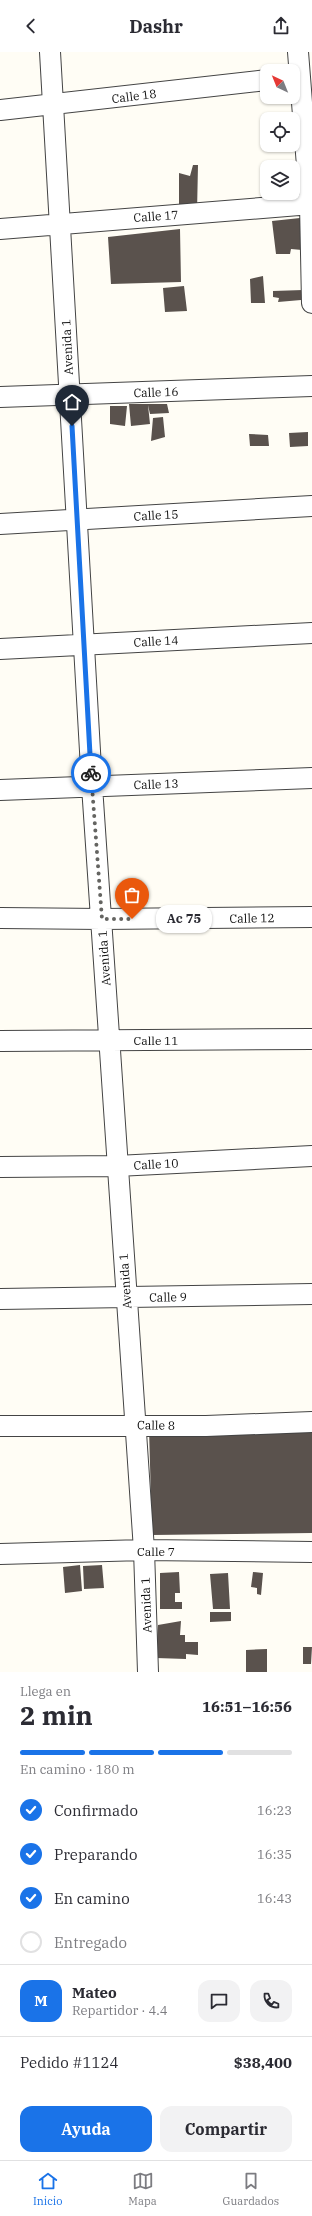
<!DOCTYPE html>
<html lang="es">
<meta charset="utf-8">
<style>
:root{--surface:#fff;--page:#f2f2f3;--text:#2b2b33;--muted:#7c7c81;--line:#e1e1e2;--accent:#1a73e8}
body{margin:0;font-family:"IBM Plex Serif",serif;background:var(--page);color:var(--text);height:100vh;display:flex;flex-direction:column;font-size:15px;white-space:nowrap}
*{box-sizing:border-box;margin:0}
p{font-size:13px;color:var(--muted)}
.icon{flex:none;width:22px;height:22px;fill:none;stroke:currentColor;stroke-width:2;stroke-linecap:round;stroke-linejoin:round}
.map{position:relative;height:1620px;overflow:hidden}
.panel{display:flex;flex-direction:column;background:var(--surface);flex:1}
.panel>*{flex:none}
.needle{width:26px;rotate:317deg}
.controls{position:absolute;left:260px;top:12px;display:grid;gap:8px}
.controls a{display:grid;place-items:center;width:40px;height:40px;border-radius:8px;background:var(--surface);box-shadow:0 1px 3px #0004;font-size:20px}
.pin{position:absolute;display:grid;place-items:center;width:34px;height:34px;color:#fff;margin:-41px -17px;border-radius:50% 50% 50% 0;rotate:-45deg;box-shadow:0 0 4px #0007}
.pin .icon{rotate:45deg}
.courier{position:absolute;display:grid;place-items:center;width:40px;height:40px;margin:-20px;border:3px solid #1a73e8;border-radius:50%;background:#fff;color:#222;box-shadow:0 1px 5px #0007}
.bubble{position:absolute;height:28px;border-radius:12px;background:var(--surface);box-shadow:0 1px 3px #0004;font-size:13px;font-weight:700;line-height:28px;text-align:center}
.headline em{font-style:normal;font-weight:700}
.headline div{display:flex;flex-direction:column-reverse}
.headline{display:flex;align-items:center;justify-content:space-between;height:68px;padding:0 20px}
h1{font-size:26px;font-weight:700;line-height:30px}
.bar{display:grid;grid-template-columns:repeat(4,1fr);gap:6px 4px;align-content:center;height:48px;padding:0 20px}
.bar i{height:5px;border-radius:3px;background:var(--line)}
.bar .selected{background:var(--accent)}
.bar p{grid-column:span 4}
.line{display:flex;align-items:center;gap:10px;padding:0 20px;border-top:1px solid var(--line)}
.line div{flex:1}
.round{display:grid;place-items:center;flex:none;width:42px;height:42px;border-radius:12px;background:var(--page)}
ol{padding:0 20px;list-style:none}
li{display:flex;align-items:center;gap:12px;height:44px}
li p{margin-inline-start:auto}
li .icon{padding:4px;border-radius:50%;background:var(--accent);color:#fff;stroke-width:4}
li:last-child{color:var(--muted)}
li i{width:22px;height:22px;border:2px solid var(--line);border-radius:50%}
.primary-button{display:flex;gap:8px;margin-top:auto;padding:8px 20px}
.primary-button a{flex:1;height:46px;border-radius:12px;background:var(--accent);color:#fff;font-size:16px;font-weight:700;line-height:46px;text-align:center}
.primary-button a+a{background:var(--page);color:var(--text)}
header{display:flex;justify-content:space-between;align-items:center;height:52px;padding:0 20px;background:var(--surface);font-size:18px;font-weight:700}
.menu{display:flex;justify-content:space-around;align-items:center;height:56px;border-top:1px solid var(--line);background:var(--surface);font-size:11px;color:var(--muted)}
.menu a{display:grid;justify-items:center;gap:2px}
.menu .selected{color:var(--accent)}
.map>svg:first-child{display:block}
</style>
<header><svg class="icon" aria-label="back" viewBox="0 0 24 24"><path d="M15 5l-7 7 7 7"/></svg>Dashr<svg class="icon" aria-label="share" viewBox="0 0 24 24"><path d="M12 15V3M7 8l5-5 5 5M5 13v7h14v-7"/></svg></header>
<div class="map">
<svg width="312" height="1620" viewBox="0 0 312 1620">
<rect width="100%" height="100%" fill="#fffdf5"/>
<path fill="#5a524d" d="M193 113H198L197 160H179V121L190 124Z
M300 166 302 198 291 197 290 202H276L272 169Z
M180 177 181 230 111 232 108 185Z
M263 224 265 251H251L250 227Z
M184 234 187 259 165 260 163 236Z
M303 238 301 248 278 250 279 246 273 245V239Z
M129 352H167L169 361 150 362 148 353 150 372 131 374Z
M110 354H127L125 374 110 372Z
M163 365 165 385 151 389 153 366Z
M308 380V394L290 395 289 381Z
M249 382 268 383 269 394H250Z
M312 1372V1481L152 1483 149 1377Z
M80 1513 82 1539 65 1541 63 1515Z
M102 1513 104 1536 84 1537 83 1514Z
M179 1520 180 1541H175V1550H182V1557H160V1521Z
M253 1520 263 1521 261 1543 257 1542V1536L251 1535Z
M228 1521 230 1557H213L210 1522Z
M210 1560H231V1569L210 1570Z
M181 1569 180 1583H185V1590H198V1603L186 1602V1607L156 1606 158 1573Z
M303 1595H312L311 1612H303Z
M267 1597V1620H246V1598Z"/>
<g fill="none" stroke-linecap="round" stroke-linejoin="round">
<g stroke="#444" stroke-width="22">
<path id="minor" d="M50 0 92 734 144 1498 148 1620
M298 0 310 152 312 251
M0 58 267 28
M0 177 312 152
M0 345 312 334
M0 472 312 454
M0 597 312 581
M0 738 312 726
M0 866 102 867 312 865
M0 989 312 987
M0 1115 117 1114 312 1104
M0 1247 312 1242
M0 1374H206L312 1370
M0 1502 144 1498 312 1500"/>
</g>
<use href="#minor" stroke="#fff" stroke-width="20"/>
</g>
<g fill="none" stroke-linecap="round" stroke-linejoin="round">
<path stroke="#646461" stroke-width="4" stroke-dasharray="0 7.2" d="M91 721 102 867H132"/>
<path stroke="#1a73e8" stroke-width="5" d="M72 374 91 721"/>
</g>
<g text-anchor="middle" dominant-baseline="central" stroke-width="4" stroke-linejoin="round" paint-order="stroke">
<g font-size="12" fill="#111" stroke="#fff">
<text transform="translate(134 44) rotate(-7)">Calle 18</text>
<text transform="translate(156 164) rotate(-4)">Calle 17</text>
<text transform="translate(67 295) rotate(-93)">Avenida 1</text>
<text transform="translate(156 340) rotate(-2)">Calle 16</text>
<text transform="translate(156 463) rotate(-3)">Calle 15</text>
<text transform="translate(156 589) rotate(-3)">Calle 14</text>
<text transform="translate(156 732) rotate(-2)">Calle 13</text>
<text transform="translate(252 866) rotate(-1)">Calle 12</text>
<text transform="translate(104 906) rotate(-94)">Avenida 1</text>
<text x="156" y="988">Calle 11</text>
<text transform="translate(156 1112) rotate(-3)">Calle 10</text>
<text transform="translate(125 1229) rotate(-94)">Avenida 1</text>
<text transform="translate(168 1245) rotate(-1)">Calle 9</text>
<text transform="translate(156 1373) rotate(1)">Calle 8</text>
<text x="156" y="1499">Calle 7</text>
<text transform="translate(146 1553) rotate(-92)">Avenida 1</text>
</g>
</g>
</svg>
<div class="controls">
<a><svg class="needle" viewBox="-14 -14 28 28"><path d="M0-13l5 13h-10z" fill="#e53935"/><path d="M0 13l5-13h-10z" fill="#7c7c81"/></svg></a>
<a><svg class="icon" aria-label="locate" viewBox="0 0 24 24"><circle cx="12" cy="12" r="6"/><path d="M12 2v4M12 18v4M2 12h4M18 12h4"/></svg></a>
<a><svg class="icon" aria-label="layers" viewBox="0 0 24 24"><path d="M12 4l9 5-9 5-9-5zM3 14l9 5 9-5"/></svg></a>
</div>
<div class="pin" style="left:132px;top:867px;background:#ea580c"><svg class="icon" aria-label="bag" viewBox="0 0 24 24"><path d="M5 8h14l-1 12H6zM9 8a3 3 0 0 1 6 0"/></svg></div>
<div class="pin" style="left:72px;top:374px;background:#1f2937"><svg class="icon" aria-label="home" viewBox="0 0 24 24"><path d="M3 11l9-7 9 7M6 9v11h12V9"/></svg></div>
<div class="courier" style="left:91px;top:721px"><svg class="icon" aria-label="bike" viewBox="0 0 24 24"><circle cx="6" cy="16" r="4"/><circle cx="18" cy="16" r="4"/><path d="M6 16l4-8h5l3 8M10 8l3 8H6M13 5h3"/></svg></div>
<div class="bubble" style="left:156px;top:853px;width:56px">Ac 75</div>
</div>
<section class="panel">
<div class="headline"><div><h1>2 min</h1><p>Llega en</p></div><em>16:51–16:56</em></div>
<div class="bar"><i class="selected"></i><i class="selected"></i><i class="selected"></i><i></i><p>En camino · 180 m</p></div>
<ol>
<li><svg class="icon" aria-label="check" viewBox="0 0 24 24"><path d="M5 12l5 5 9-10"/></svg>Confirmado<p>16:23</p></li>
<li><svg class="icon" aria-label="check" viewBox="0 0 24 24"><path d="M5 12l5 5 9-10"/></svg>Preparando<p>16:35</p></li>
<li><svg class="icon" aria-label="check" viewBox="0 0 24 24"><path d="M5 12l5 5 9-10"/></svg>En camino<p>16:43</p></li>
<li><i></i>Entregado</li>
</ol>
<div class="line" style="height:72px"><b class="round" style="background:var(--accent);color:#fff">M</b><div><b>Mateo</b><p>Repartidor · 4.4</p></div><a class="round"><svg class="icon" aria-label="chat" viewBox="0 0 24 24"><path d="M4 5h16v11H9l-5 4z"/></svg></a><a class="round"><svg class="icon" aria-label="phone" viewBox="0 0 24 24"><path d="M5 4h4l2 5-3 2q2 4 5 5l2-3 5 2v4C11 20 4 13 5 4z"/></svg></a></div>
<div class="line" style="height:52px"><div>Pedido #1124</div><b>$38,400</b></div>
<div class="primary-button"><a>Ayuda</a><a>Compartir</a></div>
</section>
<nav class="menu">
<a class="selected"><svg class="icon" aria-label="home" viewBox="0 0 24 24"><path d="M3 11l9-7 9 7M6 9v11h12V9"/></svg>Inicio</a>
<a><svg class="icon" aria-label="map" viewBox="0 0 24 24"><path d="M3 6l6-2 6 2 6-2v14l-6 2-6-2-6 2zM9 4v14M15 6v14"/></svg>Mapa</a>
<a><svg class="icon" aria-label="saved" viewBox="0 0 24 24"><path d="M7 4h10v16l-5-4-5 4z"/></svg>Guardados</a>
</nav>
